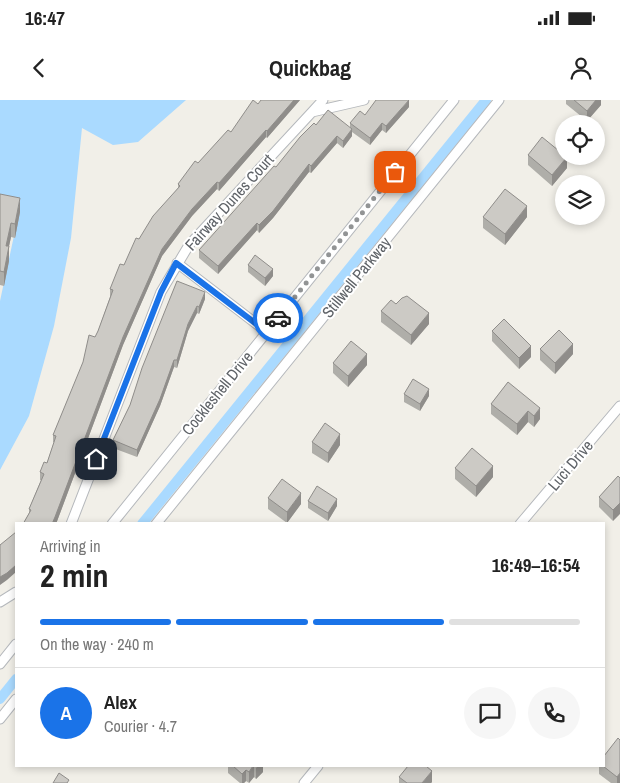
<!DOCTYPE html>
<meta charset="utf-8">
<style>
:root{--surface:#fff;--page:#f6f6f6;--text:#222;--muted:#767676;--line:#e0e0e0;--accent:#1a73e8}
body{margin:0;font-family:"Archivo Narrow",sans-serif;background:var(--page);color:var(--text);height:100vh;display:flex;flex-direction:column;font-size:19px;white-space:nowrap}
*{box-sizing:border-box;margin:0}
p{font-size:16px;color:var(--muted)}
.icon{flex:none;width:28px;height:28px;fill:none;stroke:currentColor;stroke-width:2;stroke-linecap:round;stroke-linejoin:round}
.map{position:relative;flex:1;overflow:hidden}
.panel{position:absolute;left:15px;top:422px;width:590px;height:245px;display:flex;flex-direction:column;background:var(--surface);border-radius:0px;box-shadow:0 2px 8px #0003}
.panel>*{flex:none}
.fabs{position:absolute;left:555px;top:15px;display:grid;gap:10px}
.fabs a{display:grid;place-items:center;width:50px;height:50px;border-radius:50%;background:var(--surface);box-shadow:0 2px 8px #0003;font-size:25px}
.pin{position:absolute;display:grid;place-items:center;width:42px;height:42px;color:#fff;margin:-21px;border-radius:10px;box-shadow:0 2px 8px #0006}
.courier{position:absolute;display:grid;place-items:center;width:50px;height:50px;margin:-25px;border:4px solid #1a73e8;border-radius:50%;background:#fff;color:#222;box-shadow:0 1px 6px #0007}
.headline em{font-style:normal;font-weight:700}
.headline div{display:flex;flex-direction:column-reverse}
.headline{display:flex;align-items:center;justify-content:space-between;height:85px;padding:0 25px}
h1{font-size:32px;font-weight:700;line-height:38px}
.bar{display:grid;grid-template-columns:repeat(4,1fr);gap:8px 5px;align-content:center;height:60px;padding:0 25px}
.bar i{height:6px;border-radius:4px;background:var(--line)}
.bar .selected{background:var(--accent)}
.bar p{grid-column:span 4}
.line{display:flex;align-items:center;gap:12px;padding:0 25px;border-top:1px solid var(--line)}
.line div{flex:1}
.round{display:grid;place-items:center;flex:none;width:52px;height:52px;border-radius:26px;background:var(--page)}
.status{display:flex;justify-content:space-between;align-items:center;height:35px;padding:0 25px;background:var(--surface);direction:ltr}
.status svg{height:14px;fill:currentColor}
header{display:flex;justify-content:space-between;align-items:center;height:65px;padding:0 25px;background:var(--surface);font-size:22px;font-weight:700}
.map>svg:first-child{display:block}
</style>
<div class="status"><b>16:47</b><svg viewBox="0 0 49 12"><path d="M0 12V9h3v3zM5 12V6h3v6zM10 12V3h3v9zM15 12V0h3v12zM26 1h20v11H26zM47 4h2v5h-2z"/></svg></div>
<header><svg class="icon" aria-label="back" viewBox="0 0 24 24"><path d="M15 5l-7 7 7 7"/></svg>Quickbag<svg class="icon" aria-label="person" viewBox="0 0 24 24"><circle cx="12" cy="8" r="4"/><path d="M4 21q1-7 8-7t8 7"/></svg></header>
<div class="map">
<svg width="620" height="683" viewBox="0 0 620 683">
<rect width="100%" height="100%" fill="#f1efe8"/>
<path fill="#aadaff" d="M0 0H186L138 42 113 45 82 28 71 138 54 226 29 316 0 370V201L18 117 0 103Z"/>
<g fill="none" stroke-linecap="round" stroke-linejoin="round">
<path stroke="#aadaff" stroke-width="10" d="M142 424 486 0
M0 599 16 579"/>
<g stroke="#b5b8bc" stroke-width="11">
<path id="street" d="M323 0 312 12 364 0
M177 163 267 232
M71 424 161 192 189 145 312 12
M112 424 454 0
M156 424 499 0
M520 424 620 306
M0 502 16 492
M0 564 16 544
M0 619 16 599
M304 683 318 666"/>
</g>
<use href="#street" stroke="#fff" stroke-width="9"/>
</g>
<path fill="#afaea9" d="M300 0 267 38 266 37 219 91 217 89 192 116 162 156 123 245 56 424H23L29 413V409L41 380H40V372L47 363 54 342H53V335L98 231 110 197V189L139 139 178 88V84L198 63 231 32 258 4Z
M566 0H601V5L587 21 566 4Z
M409 7 386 33 382 30 370 45 352 32V36L343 48 337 43 311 73 309 72 273 118 259 133 257 130 218 174 199 158V150L276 67 316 25 350 28V23L365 15Z
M528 55 567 68 552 86 528 65Z
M0 94 20 112 15 138 11 137 9 146V161L4 186 0 185Z
M483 117H527L505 145 483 128Z
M248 165 273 176 265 186 248 172Z
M177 181 205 199 199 214 197 213 188 231 177 268 174 267 160 306 137 357 113 348V340L130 305Z
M396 204 429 224 411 245 381 222V211Z
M492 231 531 257 519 269 492 241Z
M540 249 573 254 555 274 540 260Z
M333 263 367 265 348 287 333 273Z
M508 282 540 319 534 327 528 322 517 335 491 314V304Z
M404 294 429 296 420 311 404 302Z
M312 342 340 345 328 363 312 353Z
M455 368 493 377 476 397 455 379Z
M618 376 613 421 599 407V397Z
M268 398 301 404 287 423 268 409Z
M308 401 337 406 328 421 308 408Z
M618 638 620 683H611L599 674V666H604Z
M228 666H263V672L256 679 254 677 249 683 246 681 244 683H240L228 673Z
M399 677 432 682 431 683H399Z"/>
<path fill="#8f8d8a" d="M294 0H300L267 38V31Z
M409 0V7L386 33V26Z
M596 0H601V5L587 21V11Z
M382 23V30L370 45V38Z
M352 29V36L343 48V41Z
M266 30V37L219 91V83Z
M337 36V43L311 73V66Z
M567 57V68L552 86V75Z
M309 64V72L273 118 259 133V125Z
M217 82V89L192 116 162 156 123 245 56 424H52L123 237 162 149 192 109Z
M20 98V112L15 138V124Z
M527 106V117L505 145V134Z
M11 123V137L6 160V146Z
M257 123V130L218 174V166Z
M9 146V161L4 186V172Z
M273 169V176L265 186V178Z
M205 192V199L199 214V207Z
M197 206V213L188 231 177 268V260L188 224Z
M429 213V224L411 245V235Z
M573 244V254L555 274V263Z
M531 246V257L519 269V258Z
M367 254V265L348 287V276Z
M174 260V267L160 306 137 357V350Z
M429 289V296L420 311V304Z
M540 308V319L534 327V316Z
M528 311V322L517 335V324Z
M340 334V345L328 363V353Z
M493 366V377L476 397V386Z
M301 393V404L287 423V412Z
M337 399V406L328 421V413Z
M620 403V414L613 421V410Z
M16 465V472L7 480 0 485V477Z
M254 666V677L249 683V672Z
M258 666H263V672L256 679V668Z
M246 670V681L244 683H242V674Z
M432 671V682L431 683H422Z
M620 673V683H617V677Z"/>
<path fill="#cccac5" stroke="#8f8d8a" d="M253 0 258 4 261 0H294L267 31 266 30 219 83 217 82 192 109 162 149 123 237 55 417 52 424H23L31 410 29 409 44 374 40 372 44 362 47 363 56 336 53 335 83 262 89 235 95 237 98 231 113 190 110 189 120 164 124 165 136 138 139 139 153 116 180 86 178 84 195 61 198 63 228 30 231 32Z
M376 0H409L386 26 382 23 370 38 350 23 360 11 365 15Z
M574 0H596L587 11Z
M328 10 352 29 343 41 337 36 311 66 309 64 273 111 259 125 257 123 218 166 199 150 274 66 276 67 300 37 314 23 316 25Z
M542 37 564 55V56L567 57 552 75 528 55Z
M505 89 527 106 505 134 483 117Z
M0 94 20 98 15 124 11 123 6 146H9L4 172 0 171Z
M255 155 273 169 265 178 248 165Z
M177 181 205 192 199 207 197 206 188 224 177 260H174L160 299 137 350 113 340 130 305 142 268Z
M407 196 429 213 411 235 381 211 391 200 396 204 402 198Z
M504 219 531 246 519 258 492 231Z
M559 230 573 244 555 263 540 249Z
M351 241 367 254 348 276 333 263Z
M413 279 429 289 420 304 404 294Z
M508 282 540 308 534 316 528 311 517 324 491 304Z
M325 323 340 334 328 353 312 342Z
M472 348 493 366 476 386 455 368Z
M618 376 620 378V403L613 410 599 397Z
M282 379 301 393 287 412 268 398Z
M317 386 337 399 328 413 308 401Z
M16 432V465L7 473 0 477V445Z
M618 638 620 640V673L617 677 603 666 604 656Z
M233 666H253L249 672 246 670 242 674Z
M408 666H426L432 671 422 683H407L399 677Z
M59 673 69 680 67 683H53Z"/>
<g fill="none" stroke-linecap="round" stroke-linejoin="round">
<path stroke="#929495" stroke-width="5" stroke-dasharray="0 9" d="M278 218 395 72"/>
<path stroke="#1a73e8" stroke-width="6" d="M96 359 161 192 176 163 267 232 278 218"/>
</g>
<g text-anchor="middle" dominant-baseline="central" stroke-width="4" stroke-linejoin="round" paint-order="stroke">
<g font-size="16" fill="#5f6368" stroke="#fff">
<text transform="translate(229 102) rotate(-48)">Fairway Dunes Court</text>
<text transform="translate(356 177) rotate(-51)">Stillwell Parkway</text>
<text transform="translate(217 293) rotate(-51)">Cockleshell Drive</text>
<text transform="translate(570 365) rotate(-50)">Luci Drive</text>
</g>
</g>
</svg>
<div class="fabs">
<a><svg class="icon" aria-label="locate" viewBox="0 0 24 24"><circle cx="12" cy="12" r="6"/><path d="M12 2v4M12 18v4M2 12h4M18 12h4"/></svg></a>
<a><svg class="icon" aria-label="layers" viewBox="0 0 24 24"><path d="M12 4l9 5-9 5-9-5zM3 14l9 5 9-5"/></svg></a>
</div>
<div class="pin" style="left:395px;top:72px;background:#ea580c"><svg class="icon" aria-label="bag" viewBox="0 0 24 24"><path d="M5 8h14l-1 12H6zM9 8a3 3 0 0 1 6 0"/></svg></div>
<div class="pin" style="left:96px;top:359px;background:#1f2937"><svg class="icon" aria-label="home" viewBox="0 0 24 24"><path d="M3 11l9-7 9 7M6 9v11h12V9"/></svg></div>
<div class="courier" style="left:278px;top:218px"><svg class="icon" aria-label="car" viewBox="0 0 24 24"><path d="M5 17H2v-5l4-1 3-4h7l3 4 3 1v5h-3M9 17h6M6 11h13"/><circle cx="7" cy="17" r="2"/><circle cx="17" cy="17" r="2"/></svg></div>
<section class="panel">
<div class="headline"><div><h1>2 min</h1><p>Arriving in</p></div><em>16:49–16:54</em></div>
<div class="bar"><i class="selected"></i><i class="selected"></i><i class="selected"></i><i></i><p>On the way · 240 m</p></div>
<div class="line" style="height:90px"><b class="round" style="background:var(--accent);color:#fff">A</b><div><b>Alex</b><p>Courier · 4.7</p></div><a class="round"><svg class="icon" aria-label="chat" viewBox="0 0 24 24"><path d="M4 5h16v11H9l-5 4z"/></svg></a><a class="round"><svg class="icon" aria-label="phone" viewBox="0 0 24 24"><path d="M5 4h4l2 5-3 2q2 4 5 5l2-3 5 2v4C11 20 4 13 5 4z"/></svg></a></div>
</section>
</div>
